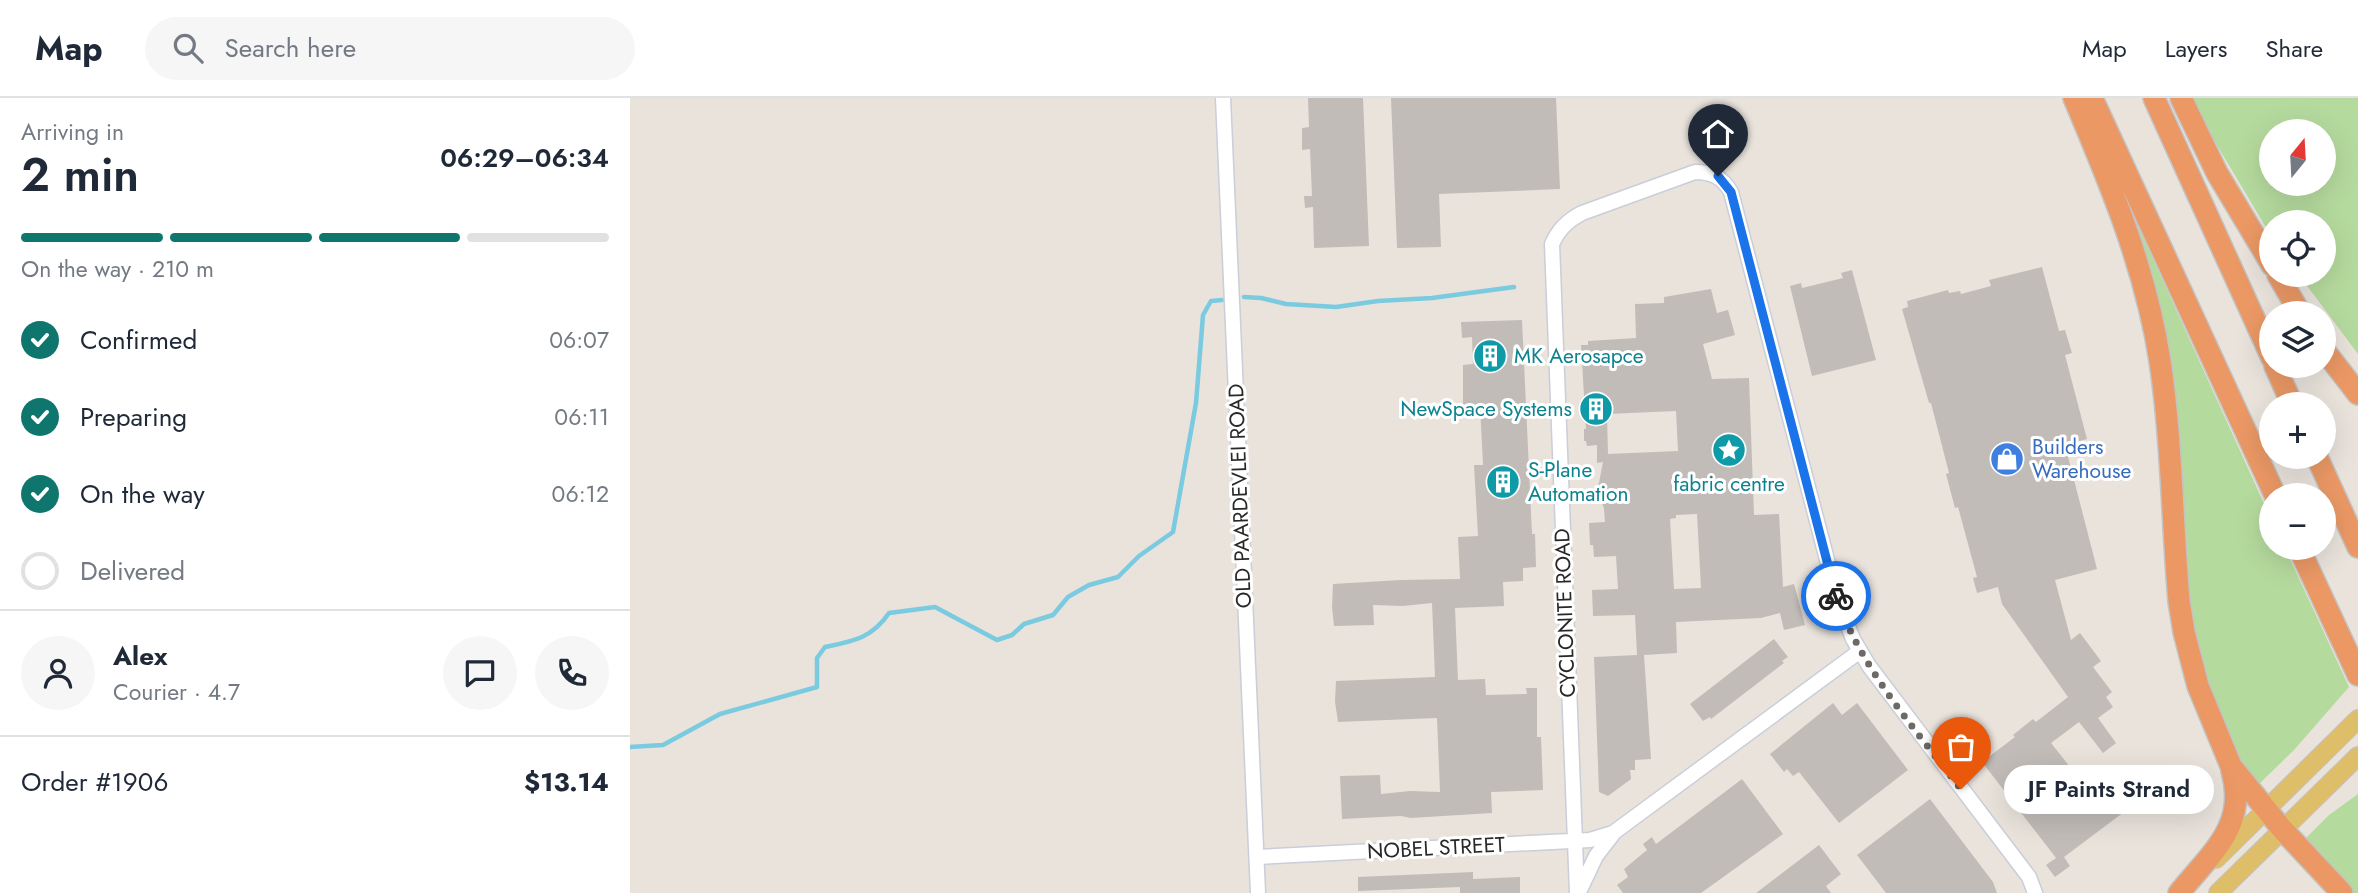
<!DOCTYPE html>
<meta charset="utf-8">
<style>
:root{--surface:#fff;--page:#f6f6f7;--text:#1f2937;--muted:#747a83;--line:#e0e1e3;--accent:#0f766e}
body{margin:0;font-family:Jost,sans-serif;background:var(--page);color:var(--text);height:100vh;display:flex;flex-direction:column;font-size:26px;white-space:nowrap}
*{box-sizing:border-box;margin:0}
p{font-size:23px;color:var(--muted)}
.icon{flex:none;width:38px;height:38px;fill:none;stroke:currentColor;stroke-width:2;stroke-linecap:round;stroke-linejoin:round}
.map{position:relative;flex:1;overflow:hidden}
.sheet{display:flex;flex-direction:column;background:var(--surface);width:630px}
.sheet>*{flex:none}
.needle{width:46px;rotate:18deg}
.controls{position:absolute;left:1629px;top:21px;display:grid;gap:14px}
.controls a{display:grid;place-items:center;width:77px;height:77px;border-radius:50%;background:var(--surface);box-shadow:0 7px 28px #0002;font-size:35px}
.pin{position:absolute;display:grid;place-items:center;width:60px;height:60px;color:#fff;margin:-72px -30px;border-radius:50% 50% 50% 0;rotate:-45deg;box-shadow:0 0 7px #0007}
.pin .icon{rotate:45deg}
.courier{position:absolute;display:grid;place-items:center;width:70px;height:70px;margin:-35px;border:5px solid #1a73e8;border-radius:50%;background:#fff;color:#222;box-shadow:0 2px 9px #0007}
.bubble{position:absolute;height:49px;border-radius:24px;background:var(--surface);box-shadow:0 7px 28px #0002;font-size:23px;font-weight:600;line-height:49px;text-align:center}
.summary em{font-style:normal;font-weight:600}
.summary div{display:flex;flex-direction:column-reverse}
.summary{display:flex;align-items:center;justify-content:space-between;height:119px;padding:0 21px}
h1{font-size:46px;font-weight:600;line-height:52px}
.bar{display:grid;grid-template-columns:repeat(4,1fr);gap:10px 7px;align-content:center;height:84px;padding:0 21px}
.bar i{height:9px;border-radius:5px;background:var(--line)}
.bar .on{background:var(--accent)}
.bar p{grid-column:span 4}
.line{display:flex;align-items:center;gap:18px;padding:0 21px;border-top:2px solid var(--line)}
.line div{flex:1}
.round{display:grid;place-items:center;flex:none;width:74px;height:74px;border-radius:37px;background:var(--page)}
ol{padding:0 21px;list-style:none}
li{display:flex;align-items:center;gap:21px;height:77px}
li p{margin-inline-start:auto}
li .icon{padding:7px;border-radius:50%;background:var(--accent);color:#fff;stroke-width:4}
li:last-child{color:var(--muted)}
li i{width:38px;height:38px;border:4px solid var(--line);border-radius:50%}
header{display:flex;align-items:center;gap:42px;box-sizing:border-box;height:98px;padding:0 35px;background:var(--surface);border-bottom:2px solid var(--line)}
header strong{font-size:33px}
nav{display:flex;gap:38px;margin-inline-start:auto;font-size:24px}
.search{width:490px;height:63px;background:var(--page);display:flex;align-items:center;gap:18px;box-sizing:border-box;padding:0 24px;border-radius:38px;color:var(--muted);font-size:26px}
main{display:flex;flex:1;min-height:0}
.map>svg:first-child{display:block}
</style>
<header>
<strong>Map</strong>
<div class="search"><svg class="icon" aria-label="search" viewBox="0 0 24 24"><circle cx="10" cy="10" r="6"/><path d="M15 15l6 6"/></svg>Search here</div>
<nav><a>Map</a><a>Layers</a><a>Share</a></nav>
</header>
<main>
<section class="sheet">
<div class="summary"><div><h1>2 min</h1><p>Arriving in</p></div><em>06:29–06:34</em></div>
<div class="bar"><i class="on"></i><i class="on"></i><i class="on"></i><i></i><p>On the way · 210 m</p></div>
<ol>
<li><svg class="icon" aria-label="check" viewBox="0 0 24 24"><path d="M5 12l5 5 9-10"/></svg>Confirmed<p>06:07</p></li>
<li><svg class="icon" aria-label="check" viewBox="0 0 24 24"><path d="M5 12l5 5 9-10"/></svg>Preparing<p>06:11</p></li>
<li><svg class="icon" aria-label="check" viewBox="0 0 24 24"><path d="M5 12l5 5 9-10"/></svg>On the way<p>06:12</p></li>
<li><i></i>Delivered</li>
</ol>
<div class="line" style="height:126px"><a class="round"><svg class="icon" aria-label="person" viewBox="0 0 24 24"><circle cx="12" cy="8" r="4"/><path d="M4 21q1-7 8-7t8 7"/></svg></a><div><b>Alex</b><p>Courier · 4.7</p></div><a class="round"><svg class="icon" aria-label="chat" viewBox="0 0 24 24"><path d="M4 5h16v11H9l-5 4z"/></svg></a><a class="round"><svg class="icon" aria-label="phone" viewBox="0 0 24 24"><path d="M5 4h4l2 5-3 2q2 4 5 5l2-3 5 2v4C11 20 4 13 5 4z"/></svg></a></div>
<div class="line" style="height:91px"><div>Order #1906</div><b>$13.14</b></div>
</section>
<div class="map">
<svg width="1728" height="795" viewBox="0 0 1728 795">
<rect width="100%" height="100%" fill="#e9e3dc"/>
<path fill="#b5da9e" fill-rule="evenodd" d="M1559 0H1728V256L1669 177H1694V124H1642L1641 138ZM1642 33H1694V86H1642Z
M1509 130 1641 421 1642 450H1655L1719 589 1664 652 1627 688C1596 650 1578 588 1565 541L1505 131Z
M1728 696V795H1723L1674 742 1699 717Z"/>
<g fill="none" stroke-linecap="round" stroke-linejoin="round">
<path stroke="#7acae0" stroke-width="4.5" d="M614 199 631 200 656 206 706 209 748 203 802 200 884 189
M0 649 33 647 90 616 187 589V560L195 549C224 543 242 540 259 515L305 509 367 542 382 537 394 526 423 517 438 499 459 487 488 479 509 458 543 434 566 305 573 217 581 203 592 202"/>
</g>
<path fill="#c1bcb8" fill-rule="evenodd" d="M678 0H733L739 148 684 150 683 109 675 110 674 98H682L680 51 672 52V30L679 29Z
M761 0H926L930 91 809 96 811 149 767 150Z
M1412 169 1429 233 1435 232 1442 255 1435 257 1457 341 1435 347 1467 471 1425 482 1441 542 1450 535 1471 563 1463 569 1482 594 1476 599 1483 609 1468 620 1486 645 1473 655 1449 624 1421 645 1456 689 1480 671 1506 705 1434 759 1440 768 1425 779 1416 767 1426 760 1352 664 1385 639 1383 637 1403 621 1406 624 1438 599 1372 506 1368 489 1347 495 1343 480 1347 479 1328 409 1325 410 1316 376 1319 375 1301 305H1299L1272 211 1278 209 1277 203 1318 192 1319 195 1330 193 1331 196 1361 188 1359 182Z
M1222 172 1246 262 1182 278 1160 188 1171 185 1172 190 1213 180 1211 175Z
M1081 191 1087 215 1098 212 1105 237 1073 246 1082 281 1119 280 1124 417 1149 416 1153 489 1164 486 1175 527 1154 532 1150 515 1131 520 1046 524 1047 555 1014 557 1021 661 1005 662V672H1000L1001 681 978 698 969 694 964 559 1007 557 1005 517 963 518 962 492 988 491 986 458 964 459 963 447H960L959 425 975 424 974 411 968 390 973 364 967 365V347L957 348 956 343H954V331H956L951 247H958V243L1006 240 1005 206 1034 205V199ZM1046 313 1048 353 978 356 977 316ZM1067 416 1071 490 1044 491 1040 421 1046 420V417Z
M892 222 902 436H905L906 469 893 470V483L873 484 874 508 825 510 828 582 855 581 856 597 897 596 896 590H907V639H911L913 692 861 694 862 715 781 720 771 718 712 721 710 678 750 677 751 696 780 693 810 694 807 620 708 624 705 604 706 583 805 579 802 505 773 508 743 507 744 527 704 528 702 509 703 486 771 482 830 481 828 439 848 438 844 367H853L850 307 833 308V267L843 266 842 239 832 240 831 224Z
M1144 541 1158 559 1152 563 1154 565 1081 621 1080 619 1073 623 1060 606Z
M1203 605 1212 617 1227 605 1278 672 1209 725 1169 674 1163 678 1157 671 1154 674 1140 656Z
M1112 681 1153 736 1071 795H993L987 787 998 779 994 771 1017 752 1013 746 1022 739 1026 746Z
M1300 701 1363 784 1367 795H1256L1227 757Z
M1189 747 1211 776 1196 788 1201 795H1126Z
M843 774V781L890 779V795H830V789L728 793V779Z"/>
<g fill="none" stroke-linecap="round" stroke-linejoin="round">
<g stroke="#caced8" stroke-width="17">
<path id="minor" d="M593 0 628 795
M627 759 960 742 983 735 1230 553
M949 794 966 758 983 736
M947 795 922 146C929 131 937 123 952 115L1065 74C1082 74 1092 79 1101 94L1207 500 1223 541 1239 568 1399 779 1405 795"/>
</g>
<g stroke="#c3c3c3" stroke-width="20">
<path id="major" d="M1586 761 1728 621
M1588 795 1728 658"/>
</g>
<g stroke="#c3c3c3" stroke-width="24">
<path id="highway" d="M1444 0C1480 85 1516 171 1530 263 1542 342 1542 423 1549 503L1554 534 1568 588 1601 668 1652 731 1712 795
M1462 0 1645 397
M1524 0 1642 260
M1551 0 1587 75 1642 167
M1648 177 1670 215
M1694 252 1728 296
M1645 268 1662 306
M1687 359 1728 449
M1669 450 1728 577
M1549 795C1581 755 1618 728 1602 673"/>
</g>
<use href="#minor" stroke="#fff" stroke-width="14"/>
<use href="#major" stroke="#dfbe6a" stroke-width="18"/>
<use href="#highway" stroke="#eb9865" stroke-width="21"/>
</g>
<g fill="none" stroke-linecap="round" stroke-linejoin="round">
<path stroke="#6c6967" stroke-width="7" stroke-dasharray="0 12.6" d="M1206 498C1231 571 1285 631 1331 691"/>
<path stroke="#1a73e8" stroke-width="9" d="M1088 78 1101 94 1206 498"/>
</g>
<defs>
<g id="building-disc" transform="scale(1.75)"><circle r="9.5" fill="#0f9aa8" stroke="#fff"/><path d="M-4-6H4V6H1V3H-1V6H-4ZM-2.5-4.3h1.7v1.8h-1.7ZM.8-4.3h1.7v1.8H.8ZM-2.5-1h1.7V.8h-1.7ZM.8-1h1.7V.8H.8Z" fill="#fff"/></g>
<g id="sight-disc" transform="scale(1.75)"><circle r="9.5" fill="#0f9aa8" stroke="#fff"/><path d="M0-6L1.8-2.2L6-1.7L2.9 1.2L3.7 5.4L0 3.3L-3.7 5.4L-2.9 1.2L-6-1.7L-1.8-2.2Z" fill="#fff"/></g>
<g id="shop-disc" transform="scale(1.75)"><circle r="9.5" fill="#3f7fe0" stroke="#fff"/><path d="M-5-2.5h2.3a2.7 3.5 0 0 1 5.4 0H5L5.5 6h-11ZM-1.5-2.5h3a1.5 2.3 0 0 0-3 0Z" fill="#fff"/></g>
</defs>
<g fill-rule="evenodd">
<use href="#building-disc" x="860" y="258"/>
<use href="#building-disc" x="966" y="311"/>
<use href="#sight-disc" x="1099" y="352"/>
<use href="#shop-disc" x="1377" y="361"/>
<use href="#building-disc" x="873" y="384"/>
</g>
<g text-anchor="middle" dominant-baseline="central" stroke-width="6" stroke-linejoin="round" paint-order="stroke">
<g font-size="21" fill="#0d838f" stroke="#fff" text-anchor="start">
<text x="884" y="258">MK Aerosapce</text>
<text x="942" y="311" text-anchor="end">NewSpace Systems</text>
<text x="898" y="372">S-Plane<tspan x="898" dy="24">Automation</tspan></text>
<text x="1099" y="386" text-anchor="middle">fabric centre</text>
</g>
<g font-size="21" fill="#366cbe" stroke="#fff" text-anchor="start">
<text x="1402" y="349">Builders<tspan x="1402" dy="24">Warehouse</tspan></text>
</g>
<g font-size="21" fill="#282828" stroke="#fff">
<text transform="translate(610 398) rotate(-92)">OLD PAARDEVLEI ROAD</text>
<text transform="translate(935 515) rotate(-92)">CYCLONITE ROAD</text>
<text transform="translate(806 750) rotate(-3)">NOBEL STREET</text>
</g>
</g>
</svg>
<div class="controls">
<a><svg class="needle" viewBox="-14 -14 28 28"><path d="M0-13l5 13h-10z" fill="#e53935"/><path d="M0 13l5-13h-10z" fill="#747a83"/></svg></a>
<a><svg class="icon" aria-label="locate" viewBox="0 0 24 24"><circle cx="12" cy="12" r="6"/><path d="M12 2v4M12 18v4M2 12h4M18 12h4"/></svg></a>
<a><svg class="icon" aria-label="layers" viewBox="0 0 24 24"><path d="M12 4l9 5-9 5-9-5zM3 14l9 5 9-5"/></svg></a>
<a>+</a>
<a>−</a>
</div>
<div class="pin" style="left:1331px;top:691px;background:#ea580c"><svg class="icon" aria-label="bag" viewBox="0 0 24 24"><path d="M5 8h14l-1 12H6zM9 8a3 3 0 0 1 6 0"/></svg></div>
<div class="pin" style="left:1088px;top:78px;background:#1f2937"><svg class="icon" aria-label="home" viewBox="0 0 24 24"><path d="M3 11l9-7 9 7M6 9v11h12V9"/></svg></div>
<div class="courier" style="left:1206px;top:498px"><svg class="icon" aria-label="bike" viewBox="0 0 24 24"><circle cx="6" cy="16" r="4"/><circle cx="18" cy="16" r="4"/><path d="M6 16l4-8h5l3 8M10 8l3 8H6M13 5h3"/></svg></div>
<div class="bubble" style="left:1374px;top:667px;width:210px">JF Paints Strand</div>
</div>
</main>
